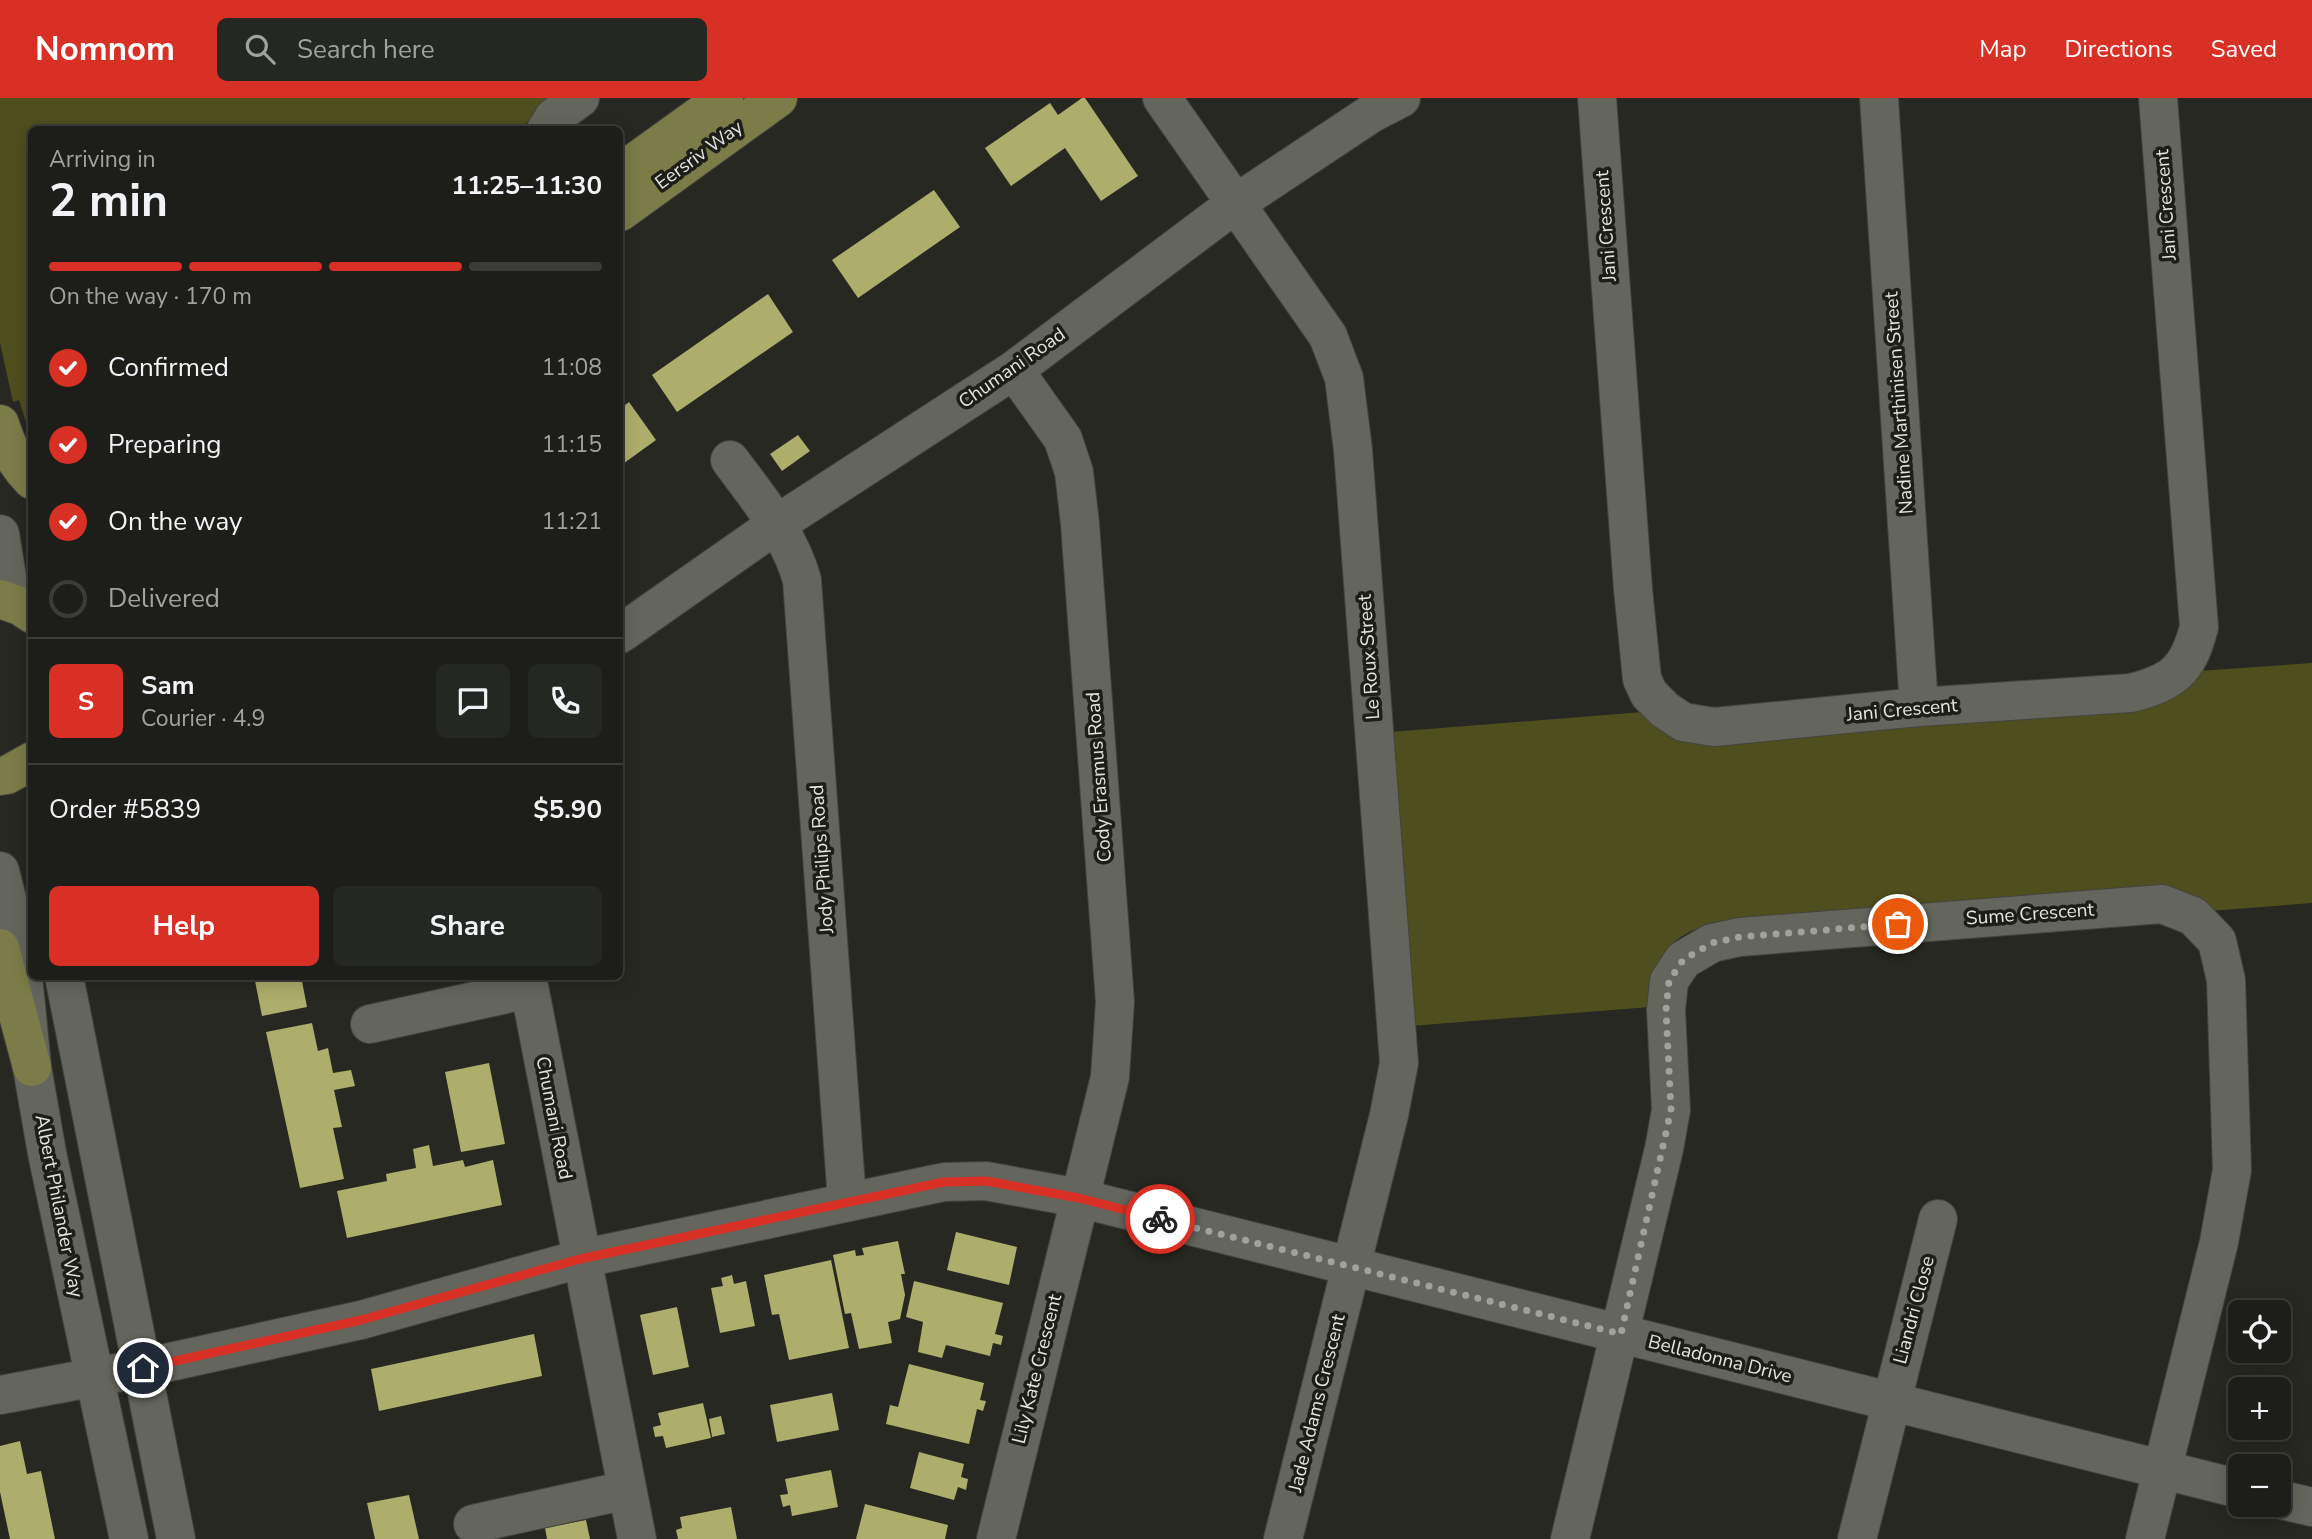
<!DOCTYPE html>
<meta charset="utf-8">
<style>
:root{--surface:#1d1e19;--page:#252722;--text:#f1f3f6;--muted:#a0a2a2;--line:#3b3c38;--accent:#d93025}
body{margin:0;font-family:"Nunito Sans",sans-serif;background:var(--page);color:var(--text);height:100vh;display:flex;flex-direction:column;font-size:26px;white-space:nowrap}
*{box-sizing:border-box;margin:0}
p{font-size:23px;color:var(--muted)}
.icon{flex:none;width:38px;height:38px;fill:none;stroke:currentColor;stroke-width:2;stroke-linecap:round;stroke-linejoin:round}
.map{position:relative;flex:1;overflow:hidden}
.details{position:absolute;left:28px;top:28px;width:595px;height:854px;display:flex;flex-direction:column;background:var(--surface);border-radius:10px;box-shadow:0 4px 18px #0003,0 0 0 2px var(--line)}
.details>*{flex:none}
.tools{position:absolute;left:2228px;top:1202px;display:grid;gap:14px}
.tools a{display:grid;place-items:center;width:63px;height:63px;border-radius:10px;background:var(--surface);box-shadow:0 4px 18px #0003,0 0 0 2px var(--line);font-size:35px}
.pin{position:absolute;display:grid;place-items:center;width:60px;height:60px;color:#fff;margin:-30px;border:4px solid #fff;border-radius:50%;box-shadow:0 2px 7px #0007}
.courier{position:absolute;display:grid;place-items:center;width:70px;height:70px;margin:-35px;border:5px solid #d93025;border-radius:50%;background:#fff;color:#222;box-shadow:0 2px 9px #0007}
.summary em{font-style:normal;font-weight:700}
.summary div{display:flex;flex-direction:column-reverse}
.summary{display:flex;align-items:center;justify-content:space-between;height:119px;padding:0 21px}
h1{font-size:46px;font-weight:700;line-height:52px}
.bar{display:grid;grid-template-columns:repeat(4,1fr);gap:10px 7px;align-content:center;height:84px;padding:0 21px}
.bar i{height:9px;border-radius:5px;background:var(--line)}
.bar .selected{background:var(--accent)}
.bar p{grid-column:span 4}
.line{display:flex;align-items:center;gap:18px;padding:0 21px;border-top:2px solid var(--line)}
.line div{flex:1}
.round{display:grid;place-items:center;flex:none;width:74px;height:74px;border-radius:10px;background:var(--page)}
ol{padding:0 21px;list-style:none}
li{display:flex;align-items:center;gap:21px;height:77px}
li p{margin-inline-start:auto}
li .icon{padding:7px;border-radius:50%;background:var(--accent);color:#fff;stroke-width:4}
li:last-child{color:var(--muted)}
li i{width:38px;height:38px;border:4px solid var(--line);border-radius:50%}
.action{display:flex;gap:14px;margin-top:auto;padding:14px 21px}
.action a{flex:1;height:80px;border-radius:10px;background:var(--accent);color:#fff;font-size:28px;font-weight:700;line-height:80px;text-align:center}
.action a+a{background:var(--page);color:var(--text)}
header{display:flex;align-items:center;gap:42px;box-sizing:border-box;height:98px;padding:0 35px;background:var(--accent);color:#fff}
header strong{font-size:33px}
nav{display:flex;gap:38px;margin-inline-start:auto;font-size:24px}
.search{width:490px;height:63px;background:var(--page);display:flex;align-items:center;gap:18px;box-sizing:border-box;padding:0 24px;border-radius:10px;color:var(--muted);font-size:26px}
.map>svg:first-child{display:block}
</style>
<header>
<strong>Nomnom</strong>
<div class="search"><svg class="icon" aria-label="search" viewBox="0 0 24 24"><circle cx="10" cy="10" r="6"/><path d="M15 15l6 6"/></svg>Search here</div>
<nav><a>Map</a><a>Directions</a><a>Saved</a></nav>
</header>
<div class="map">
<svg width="2312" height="1441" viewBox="0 0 2312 1441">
<rect width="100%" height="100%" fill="#272821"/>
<path fill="#4e4e1e" d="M0 0H553L520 31 32 32 31 334 25 321 19 302 13 304 0 245Z
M2312 565V805L2210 813 2157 791 1716 824C1700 829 1679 836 1668 851 1661 862 1654 895 1650 909L1411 928 1390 634 1643 614 1706 642 2159 607C2177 599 2187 588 2199 573Z"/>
<path fill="#adae6b" d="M1082 0H1085L1138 78 1101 103 1065 50 1011 88 985 50 1050 5 1058 17Z
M934 92 960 129 858 200 832 162Z
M768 196 793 234 677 314 652 277Z
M629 304 656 342 620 368V311Z
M798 337 810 353 782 373 770 356Z
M254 878H301L307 909 262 918Z
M312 925 318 953 328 950 333 975 351 972 355 988 334 992 342 1029 333 1030 344 1081 300 1090 266 934Z
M489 965 505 1046 461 1054 445 974Z
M429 1047 433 1068 463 1062 465 1069 493 1062 502 1107 347 1140 337 1093 387 1083 386 1076 416 1070 413 1051Z
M956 1134 1017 1149 1009 1187 947 1172Z
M898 1143 905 1176H901L905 1197 900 1221 888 1224 892 1245 859 1251 851 1215 845 1216 833 1157 855 1152 856 1158 864 1157 862 1150Z
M831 1162 849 1250 789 1262 779 1216 772 1217 764 1177Z
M732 1177 734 1186 746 1183 755 1228 720 1235 711 1190 723 1188 721 1180Z
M914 1183 1003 1205 995 1236 1003 1238 1001 1247 993 1245 990 1258 946 1247 942 1260 918 1254 923 1224 906 1219Z
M677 1209 689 1269 653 1277 640 1217Z
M534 1236 542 1278 379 1313 371 1271Z
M909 1266 984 1285 980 1302 986 1303 983 1313 977 1311 969 1346 886 1326 890 1307 898 1309Z
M832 1295 839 1332 777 1344 770 1307Z
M703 1305 711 1340 666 1350 663 1338 655 1339 653 1329 661 1327 658 1315Z
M721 1318 725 1336 712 1339 709 1321Z
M20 1343 27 1376 41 1373 55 1441H10L0 1394V1348Z
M919 1354 964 1366 961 1379 968 1381 966 1392 958 1389 954 1402 910 1390Z
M831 1372 838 1409 792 1418 790 1407 783 1409 780 1397 788 1396 785 1381Z
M409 1397 419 1441H375L367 1405Z
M865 1406 948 1427 945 1441H856Z
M731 1409 737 1441H678L676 1432 682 1430 680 1419Z
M586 1422 590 1441H547L545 1430Z"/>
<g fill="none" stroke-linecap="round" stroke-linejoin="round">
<g stroke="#43443e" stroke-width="40">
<path id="minor" d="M1162 0 1328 238 1344 280 1353 352 1399 965 1389 1017 1283 1441
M1597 0 1633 491 1642 581 1649 596 1665 612 1683 624 1714 629 1919 609 2131 595C2174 584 2188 572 2199 529L2158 0
M1879 0 1919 609
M546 32 554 19 580 0
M730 362C758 400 789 436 802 482L847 1103
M0 436 11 504
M620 536 777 426 1014 272 1235 106 1372 15 1401 0
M0 773 21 857 32 969 47 1055 129 1441
M64 878 176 1441
M527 878 637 1441
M370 926 529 891
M0 1297 143 1270 361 1222 580 1161 944 1084 986 1083 1079 1100 2240 1391
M2278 1401 2312 1409
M473 1426 627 1392
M996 1441 1110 979 1115 904 1080 426 1074 374 1063 341 1014 272
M1570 1441 1664 1051 1671 1012 1666 912 1669 883 1683 862 1712 845 1740 839 2162 806 2193 818 2217 843 2226 882 2232 1072 2219 1144 2145 1441
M1857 1441 1938 1121"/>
</g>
<g stroke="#43443e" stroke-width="40">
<path id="major" d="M620 75 724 0
M620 114 778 0
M0 326C7 348 15 365 32 382
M0 501 20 508 32 516
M0 678 7 677 32 663
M0 850 32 969"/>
</g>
<use href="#minor" stroke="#64655d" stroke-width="38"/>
<use href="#major" stroke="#7c7c48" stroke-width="38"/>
</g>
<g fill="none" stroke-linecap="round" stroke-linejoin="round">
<path stroke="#a2a29d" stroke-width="7" stroke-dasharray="0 12.6" d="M1160 1121 1621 1236 1671 1012 1666 912 1669 883 1683 862 1712 845 1740 839 1898 826"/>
<path stroke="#d93025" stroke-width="9" d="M143 1270 361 1222 580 1161 944 1084 986 1083 1079 1100 1160 1121"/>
</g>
<g text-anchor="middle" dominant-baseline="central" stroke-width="7" stroke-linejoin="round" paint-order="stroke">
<g font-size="19" fill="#e4e4e0" stroke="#1e1e18">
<text transform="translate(699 57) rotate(-36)">Eersriv Way</text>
<text transform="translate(2166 107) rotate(-94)">Jani Crescent</text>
<text transform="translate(1606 128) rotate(-94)">Jani Crescent</text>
<text transform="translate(1012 270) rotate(-35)">Chumani Road</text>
<text transform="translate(1899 305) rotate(-94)">Nadine Marthinisen Street</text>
<text transform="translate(1369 559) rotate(-94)">Le Roux Street</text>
<text transform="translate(1902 612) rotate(-5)">Jani Crescent</text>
<text transform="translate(1099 679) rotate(-94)">Cody Erasmus Road</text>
<text transform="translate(822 761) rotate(-94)">Jody Philips Road</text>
<text transform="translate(2030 816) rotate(-4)">Sume Crescent</text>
<text transform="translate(554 1020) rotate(79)">Chumani Road</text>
<text transform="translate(59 1108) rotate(79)">Albert Philander Way</text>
<text transform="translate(1914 1212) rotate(-75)">Liandri Close</text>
<text transform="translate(1720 1261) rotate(14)">Belladonna Drive</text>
<text transform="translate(1037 1271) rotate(-76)">Lily Kate Crescent</text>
<text transform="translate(1317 1305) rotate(-76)">Jade Adams Crescent</text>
</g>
</g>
</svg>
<div class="tools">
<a><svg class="icon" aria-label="locate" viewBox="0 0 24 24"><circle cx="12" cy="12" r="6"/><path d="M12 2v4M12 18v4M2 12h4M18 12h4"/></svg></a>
<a>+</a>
<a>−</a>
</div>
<div class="pin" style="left:1898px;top:826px;background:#ea580c"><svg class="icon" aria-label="bag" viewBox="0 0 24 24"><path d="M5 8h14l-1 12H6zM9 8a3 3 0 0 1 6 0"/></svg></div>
<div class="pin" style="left:143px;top:1270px;background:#1f2937"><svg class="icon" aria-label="home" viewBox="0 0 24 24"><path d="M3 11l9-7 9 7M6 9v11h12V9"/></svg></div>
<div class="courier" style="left:1160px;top:1121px"><svg class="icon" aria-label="bike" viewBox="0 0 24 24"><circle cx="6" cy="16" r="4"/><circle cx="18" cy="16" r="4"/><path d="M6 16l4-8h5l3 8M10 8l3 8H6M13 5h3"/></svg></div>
<section class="details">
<div class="summary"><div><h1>2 min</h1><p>Arriving in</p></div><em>11:25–11:30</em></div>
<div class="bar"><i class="selected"></i><i class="selected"></i><i class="selected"></i><i></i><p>On the way · 170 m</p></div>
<ol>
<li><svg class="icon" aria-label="check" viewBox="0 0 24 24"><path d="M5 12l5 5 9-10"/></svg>Confirmed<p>11:08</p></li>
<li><svg class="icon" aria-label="check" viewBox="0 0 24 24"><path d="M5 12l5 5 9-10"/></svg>Preparing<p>11:15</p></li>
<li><svg class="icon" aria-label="check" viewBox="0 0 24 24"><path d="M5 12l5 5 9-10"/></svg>On the way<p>11:21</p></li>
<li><i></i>Delivered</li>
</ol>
<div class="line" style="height:126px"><b class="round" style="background:var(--accent);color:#fff">S</b><div><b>Sam</b><p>Courier · 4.9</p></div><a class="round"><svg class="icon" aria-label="chat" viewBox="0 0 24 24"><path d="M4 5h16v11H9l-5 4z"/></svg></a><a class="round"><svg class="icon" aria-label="phone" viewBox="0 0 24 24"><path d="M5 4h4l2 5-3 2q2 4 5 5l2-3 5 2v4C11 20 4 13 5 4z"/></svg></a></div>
<div class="line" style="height:91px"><div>Order #5839</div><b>$5.90</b></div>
<div class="action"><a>Help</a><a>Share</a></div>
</section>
</div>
